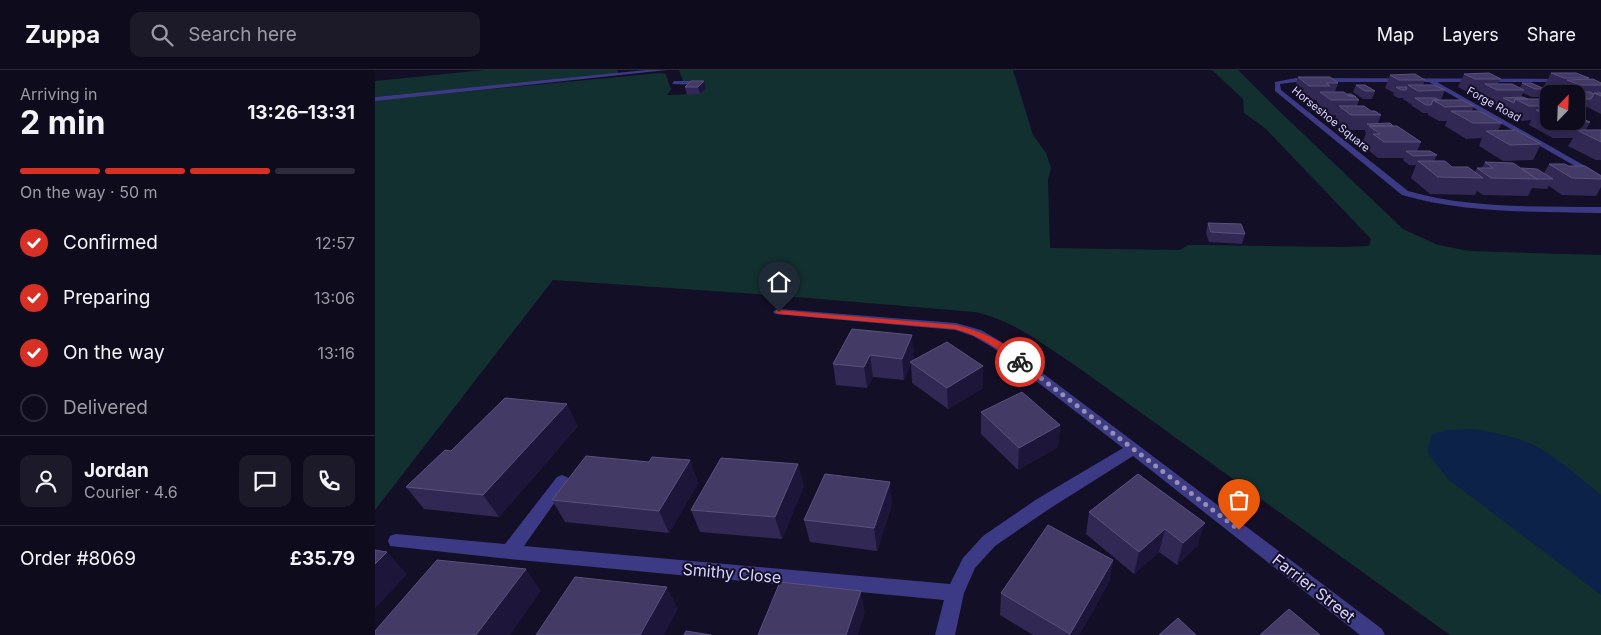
<!DOCTYPE html>
<meta charset="utf-8">
<style>
:root{--surface:#0e0b1c;--page:#1c1929;--text:#f1f3f6;--muted:#9b9ba3;--line:#2e2b3b;--accent:#d93025}
body{margin:0;font-family:Inter,sans-serif;background:var(--page);color:var(--text);height:100vh;display:flex;flex-direction:column;font-size:19px;white-space:nowrap}
*{box-sizing:border-box;margin:0}
p{font-size:16px;color:var(--muted)}
.icon{flex:none;width:28px;height:28px;fill:none;stroke:currentColor;stroke-width:2;stroke-linecap:round;stroke-linejoin:round}
.map{position:relative;flex:1;overflow:hidden}
.panel{display:flex;flex-direction:column;background:var(--surface);width:375px}
.panel>*{flex:none}
.needle{width:32px;rotate:23deg}
.tools{position:absolute;left:1165px;top:15px;display:grid;gap:10px}
.tools a{display:grid;place-items:center;width:45px;height:45px;border-radius:10px;background:var(--surface);box-shadow:0 2px 12px #0003,0 0 0 1px var(--line);font-size:25px}
.pin{position:absolute;display:grid;place-items:center;width:42px;height:42px;color:#fff;margin:-51px -21px;border-radius:50% 50% 50% 0;rotate:-45deg;box-shadow:0 0 5px #0007}
.pin .icon{rotate:45deg}
.courier{position:absolute;display:grid;place-items:center;width:50px;height:50px;margin:-25px;border:4px solid #d93025;border-radius:50%;background:#fff;color:#222;box-shadow:0 1px 6px #0007}
.headline em{font-style:normal;font-weight:700}
.headline div{display:flex;flex-direction:column-reverse}
.headline{display:flex;align-items:center;justify-content:space-between;height:85px;padding:0 20px}
h1{font-size:32px;font-weight:700;line-height:38px}
.bar{display:grid;grid-template-columns:repeat(4,1fr);gap:8px 5px;align-content:center;height:60px;padding:0 20px}
.bar i{height:6px;border-radius:4px;background:var(--line)}
.bar .selected{background:var(--accent)}
.bar p{grid-column:span 4}
.line{display:flex;align-items:center;gap:12px;padding:0 20px;border-top:1px solid var(--line)}
.line div{flex:1}
.round{display:grid;place-items:center;flex:none;width:52px;height:52px;border-radius:10px;background:var(--page)}
ol{padding:0 20px;list-style:none}
li{display:flex;align-items:center;gap:15px;height:55px}
li p{margin-inline-start:auto}
li .icon{padding:5px;border-radius:50%;background:var(--accent);color:#fff;stroke-width:4}
li:last-child{color:var(--muted)}
li i{width:28px;height:28px;border:2px solid var(--line);border-radius:50%}
header{display:flex;align-items:center;gap:30px;box-sizing:border-box;height:70px;padding:0 25px;background:var(--surface);border-bottom:1px solid var(--line)}
header strong{font-size:24px}
nav{display:flex;gap:28px;margin-inline-start:auto;font-size:18px}
.search{width:350px;height:45px;background:var(--page);display:flex;align-items:center;gap:12px;box-sizing:border-box;padding:0 18px;border-radius:10px;color:var(--muted);font-size:19px}
main{display:flex;flex:1;min-height:0}
.map>svg:first-child{display:block}
</style>
<header>
<strong>Zuppa</strong>
<div class="search"><svg class="icon" aria-label="search" viewBox="0 0 24 24"><circle cx="10" cy="10" r="6"/><path d="M15 15l6 6"/></svg>Search here</div>
<nav><a>Map</a><a>Layers</a><a>Share</a></nav>
</header>
<main>
<section class="panel">
<div class="headline"><div><h1>2 min</h1><p>Arriving in</p></div><em>13:26–13:31</em></div>
<div class="bar"><i class="selected"></i><i class="selected"></i><i class="selected"></i><i></i><p>On the way · 50 m</p></div>
<ol>
<li><svg class="icon" aria-label="check" viewBox="0 0 24 24"><path d="M5 12l5 5 9-10"/></svg>Confirmed<p>12:57</p></li>
<li><svg class="icon" aria-label="check" viewBox="0 0 24 24"><path d="M5 12l5 5 9-10"/></svg>Preparing<p>13:06</p></li>
<li><svg class="icon" aria-label="check" viewBox="0 0 24 24"><path d="M5 12l5 5 9-10"/></svg>On the way<p>13:16</p></li>
<li><i></i>Delivered</li>
</ol>
<div class="line" style="height:90px"><a class="round"><svg class="icon" aria-label="person" viewBox="0 0 24 24"><circle cx="12" cy="8" r="4"/><path d="M4 21q1-7 8-7t8 7"/></svg></a><div><b>Jordan</b><p>Courier · 4.6</p></div><a class="round"><svg class="icon" aria-label="chat" viewBox="0 0 24 24"><path d="M4 5h16v11H9l-5 4z"/></svg></a><a class="round"><svg class="icon" aria-label="phone" viewBox="0 0 24 24"><path d="M5 4h4l2 5-3 2q2 4 5 5l2-3 5 2v4C11 20 4 13 5 4z"/></svg></a></div>
<div class="line" style="height:65px"><div>Order #8069</div><b>£35.79</b></div>
</section>
<div class="map">
<svg width="1226" height="565" viewBox="0 0 1226 565">
<rect width="100%" height="100%" fill="#130f26"/>
<path fill="#12302f" d="M110 0H243V4L0 27V11Z
M304 0H638L658 65 671 83 676 98 673 110 675 178 805 180 813 175H833L970 177 994 176 996 169 890 58 869 43 868 29 837 0H863L901 38 1028 159 1063 175 1095 181 1226 185V565H1075L701 296C669 275 638 250 600 242L397 225 178 210 0 440V30L285 3 291 4 296 20 292 25 325 24 323 18 330 11H308Z"/>
<path fill="#0c2248" d="M1098 359C1117 362 1136 366 1154 373 1176 382 1207 409 1226 425V525L1073 409 1052 382 1057 365 1071 360Z"/>
<g fill="none" stroke-linecap="round" stroke-linejoin="round">
<path fill="#3d3a85" fill-rule="evenodd" d="M271 0H292L0 31V27Z
M299 11H326L329 13 326 15 297 14Z"/>
<path fill="#3d3a85" fill-rule="evenodd" d="M921 8 1190 9 1188 12H1062L1226 105V111L1054 12H921L905 14 906 20 1033 121C1096 139 1161 136 1226 137V143C1158 141 1092 144 1027 125L900 21V12Z
M404 239 581 253 606 260 625 271 1007 559 1010 565H985L758 386 674 439 620 476 600 498 589 523 580 565H560L569 530 134 489 15 476 13 471 15 466 21 464 130 474 182 407 187 405 192 407 195 411 192 415 149 476 575 514 588 488 608 466 662 429 748 378 617 277 598 266 580 260 400 244 398 242 400 240Z"/>
</g>
<path fill="#312854" d="M1176 3 1214 8 1213 10 1226 13V44L1212 37H1207L1201 34V24H1186L1185 23 1186 22H1182L1169 16Z
M1089 4 1126 9 1123 14 1145 18 1147 13 1170 19 1166 27H1157L1148 23 1146 27 1153 29 1174 32V51L1215 52 1211 60H1226V90H1221L1193 76 1198 68H1178L1154 55 1156 50 1147 51 1134 44 1135 41 1125 35 1126 34H1116L1104 28 1106 24H1105L1106 22 1094 23 1083 17Z
M1015 5 1050 10 1048 15 1070 20 1066 30 1099 36 1097 41 1127 53 1123 60 1166 74 1158 90 1128 91 1104 76 1107 68 1091 69 1070 56 1072 51H1064L1053 45V43H1048L1037 36V35L1028 29V28H1023L1018 25 1019 23 1010 18Z
M923 7 963 13 960 22 972 24 981 28 984 30 982 36 1006 45 1003 53 1046 72 1042 81 1062 85 1059 91 1077 97 1100 102 1102 98H1107L1110 92 1146 98 1169 103 1174 94 1193 96 1226 106V117L1221 126 1187 125 1174 116 1172 119 1157 118 1153 126 1108 125 1102 121 1100 125 1055 124 1036 108 1041 95H1034L1028 90 1029 88H1003L993 80 994 76 988 71 991 63 990 62V60H971L959 51 961 45H951L941 36 942 30H930L919 20Z
M329 11 331 18 325 24 312 25 310 17Z
M981 15 1000 21 997 29H988L978 22Z
M833 153 870 164 867 174 834 172 831 163Z
M477 259 539 286 537 291 608 318 573 339 537 313 536 293 529 310 498 307 492 318 461 315 458 294Z
M606 342 685 355 683 377 643 400 606 364Z
M203 356 124 447 49 439 31 417 76 381Z
M315 390 323 413 294 463 190 452 177 430 274 392Z
M763 404 823 475 802 495 784 482 759 504 711 464 714 442Z
M429 416 407 469 325 462 316 440Z
M517 434 502 481 435 472 429 450Z
M738 490 734 512 704 565H658L625 545 626 523Z"/>
<path fill="#1d163a" d="M329 11 331 18 325 24 323 17Z
M537 265 539 286 536 292H535L536 293 529 310 527 289Z
M495 285 498 307 492 318 489 297Z
M608 296V318L573 339 572 318Z
M192 334 203 356 124 447 108 425Z
M685 355 683 377 643 400 644 378Z
M315 390 323 413 294 463 284 441Z
M423 394 429 416 407 469 400 447Z
M515 412 517 434 502 481 499 458Z
M830 453 823 475 802 495 808 473Z
M790 459 784 482 759 504 764 482Z
M12 482 32 504 0 539V494Z
M738 490 734 512 704 565H695Z
M151 499 166 521 135 565H101Z
M292 517 303 539 289 565H265Z
M486 521 490 543 483 565H471Z"/>
<path fill="#433a66" stroke="#5a527e" d="M1114 3 1126 9H1100L1089 4Z
M1176 3H1201L1214 8H1189Z
M1040 4 1050 10H1024L1015 5Z
M923 7H955L963 13H951L955 16H934Z
M1218 9 1226 13V15H1205L1192 10Z
M316 11H329L323 17H310Z
M1147 13H1156L1170 19H1160Z
M1110 14H1137L1149 20H1122Z
M981 15H990L1000 21H990Z
M1033 15H1059L1070 20 1043 21Z
M1021 17H1032L1031 20H1026Z
M945 22H969L974 26H979L984 30H956Z
M1196 22H1215L1219 24 1216 29H1211L1201 25V24Z
M1219 23H1226V26Z
M972 24H976L981 27 979 26H974Z
M1148 27 1153 29H1140L1139 33 1128 28Z
M1040 28H1060L1064 30H1058L1056 35H1051Z
M1140 29H1168L1174 32V36H1154Z
M1058 30H1087L1099 36 1070 37Z
M964 36H989L996 41H1000L1006 45H976Z
M1161 40H1174V46Z
M1076 41H1104L1127 53H1098Z
M1201 46 1215 52 1186 53 1184 51H1201Z
M1015 53 1018 56H996L992 54Z
M994 56H1022L1046 72H1009L998 64H1005Z
M1141 60 1166 74 1135 75 1111 61Z
M1202 60H1226V72Z
M1031 81H1055L1062 85 1038 86Z
M1043 91H1070L1077 97H1093L1108 108 1063 107Z
M1110 92 1138 93 1162 109 1116 108 1102 98H1118Z
M1174 94H1190L1193 96H1210L1226 106V109L1197 108Z
M1146 98 1162 99 1178 109H1162Z
M833 153 866 154 870 164 836 162Z
M477 259 537 265 527 289 495 285 489 297 458 294Z
M572 272 608 296 572 318 535 292Z
M647 322 685 355 644 378 606 342Z
M130 328 192 334 108 425 31 417 70 380 76 381Z
M211 386 274 392 277 387 315 390 284 441 177 430Z
M346 388 423 394 400 447 316 440Z
M450 404 515 412 499 458 429 450Z
M763 404 830 453 808 473 790 459 764 482 714 442Z
M673 455 738 490 695 564 626 523Z
M0 480 12 482 0 494Z
M62 490 151 499 101 565H0V561Z
M200 507 292 517 265 565H161Z
M405 512 486 521 471 565H383Z
M914 539 945 565H885Z
M803 548 821 565H784Z
M311 561 336 565H309Z"/>
<path fill="#d93025" d="M401 240 581 255C606 261 632 272 650 292L643 294C622 278 606 266 580 259L404 244 401 243Z"/>
<g fill="none" stroke-linecap="round" stroke-linejoin="round">
<path stroke="#948fb3" stroke-width="5" stroke-dasharray="0 9" d="M645 292 864 460"/>
</g>
<g text-anchor="middle" dominant-baseline="central" stroke-width="4" stroke-linejoin="round" paint-order="stroke">
<g font-size="11" fill="#d9d4ff" stroke="#130f26">
<text transform="translate(1119 34) rotate(29)">Forge Road</text>
<text transform="translate(956 49) rotate(39)">Horseshoe Square</text>
</g>
<g font-size="16" fill="#d9d4ff" stroke="#130f26">
<text transform="translate(357 503) rotate(5)">Smithy Close</text>
<text transform="translate(939 518) rotate(38)">Farrier Street</text>
</g>
</g>
</svg>
<div class="tools">
<a><svg class="needle" viewBox="-14 -14 28 28"><path d="M0-13l5 13h-10z" fill="#e53935"/><path d="M0 13l5-13h-10z" fill="#9b9ba3"/></svg></a>
</div>
<div class="pin" style="left:864px;top:460px;background:#ea580c"><svg class="icon" aria-label="bag" viewBox="0 0 24 24"><path d="M5 8h14l-1 12H6zM9 8a3 3 0 0 1 6 0"/></svg></div>
<div class="pin" style="left:404px;top:242px;background:#1f2937"><svg class="icon" aria-label="home" viewBox="0 0 24 24"><path d="M3 11l9-7 9 7M6 9v11h12V9"/></svg></div>
<div class="courier" style="left:645px;top:292px"><svg class="icon" aria-label="bike" viewBox="0 0 24 24"><circle cx="6" cy="16" r="4"/><circle cx="18" cy="16" r="4"/><path d="M6 16l4-8h5l3 8M10 8l3 8H6M13 5h3"/></svg></div>
</div>
</main>
